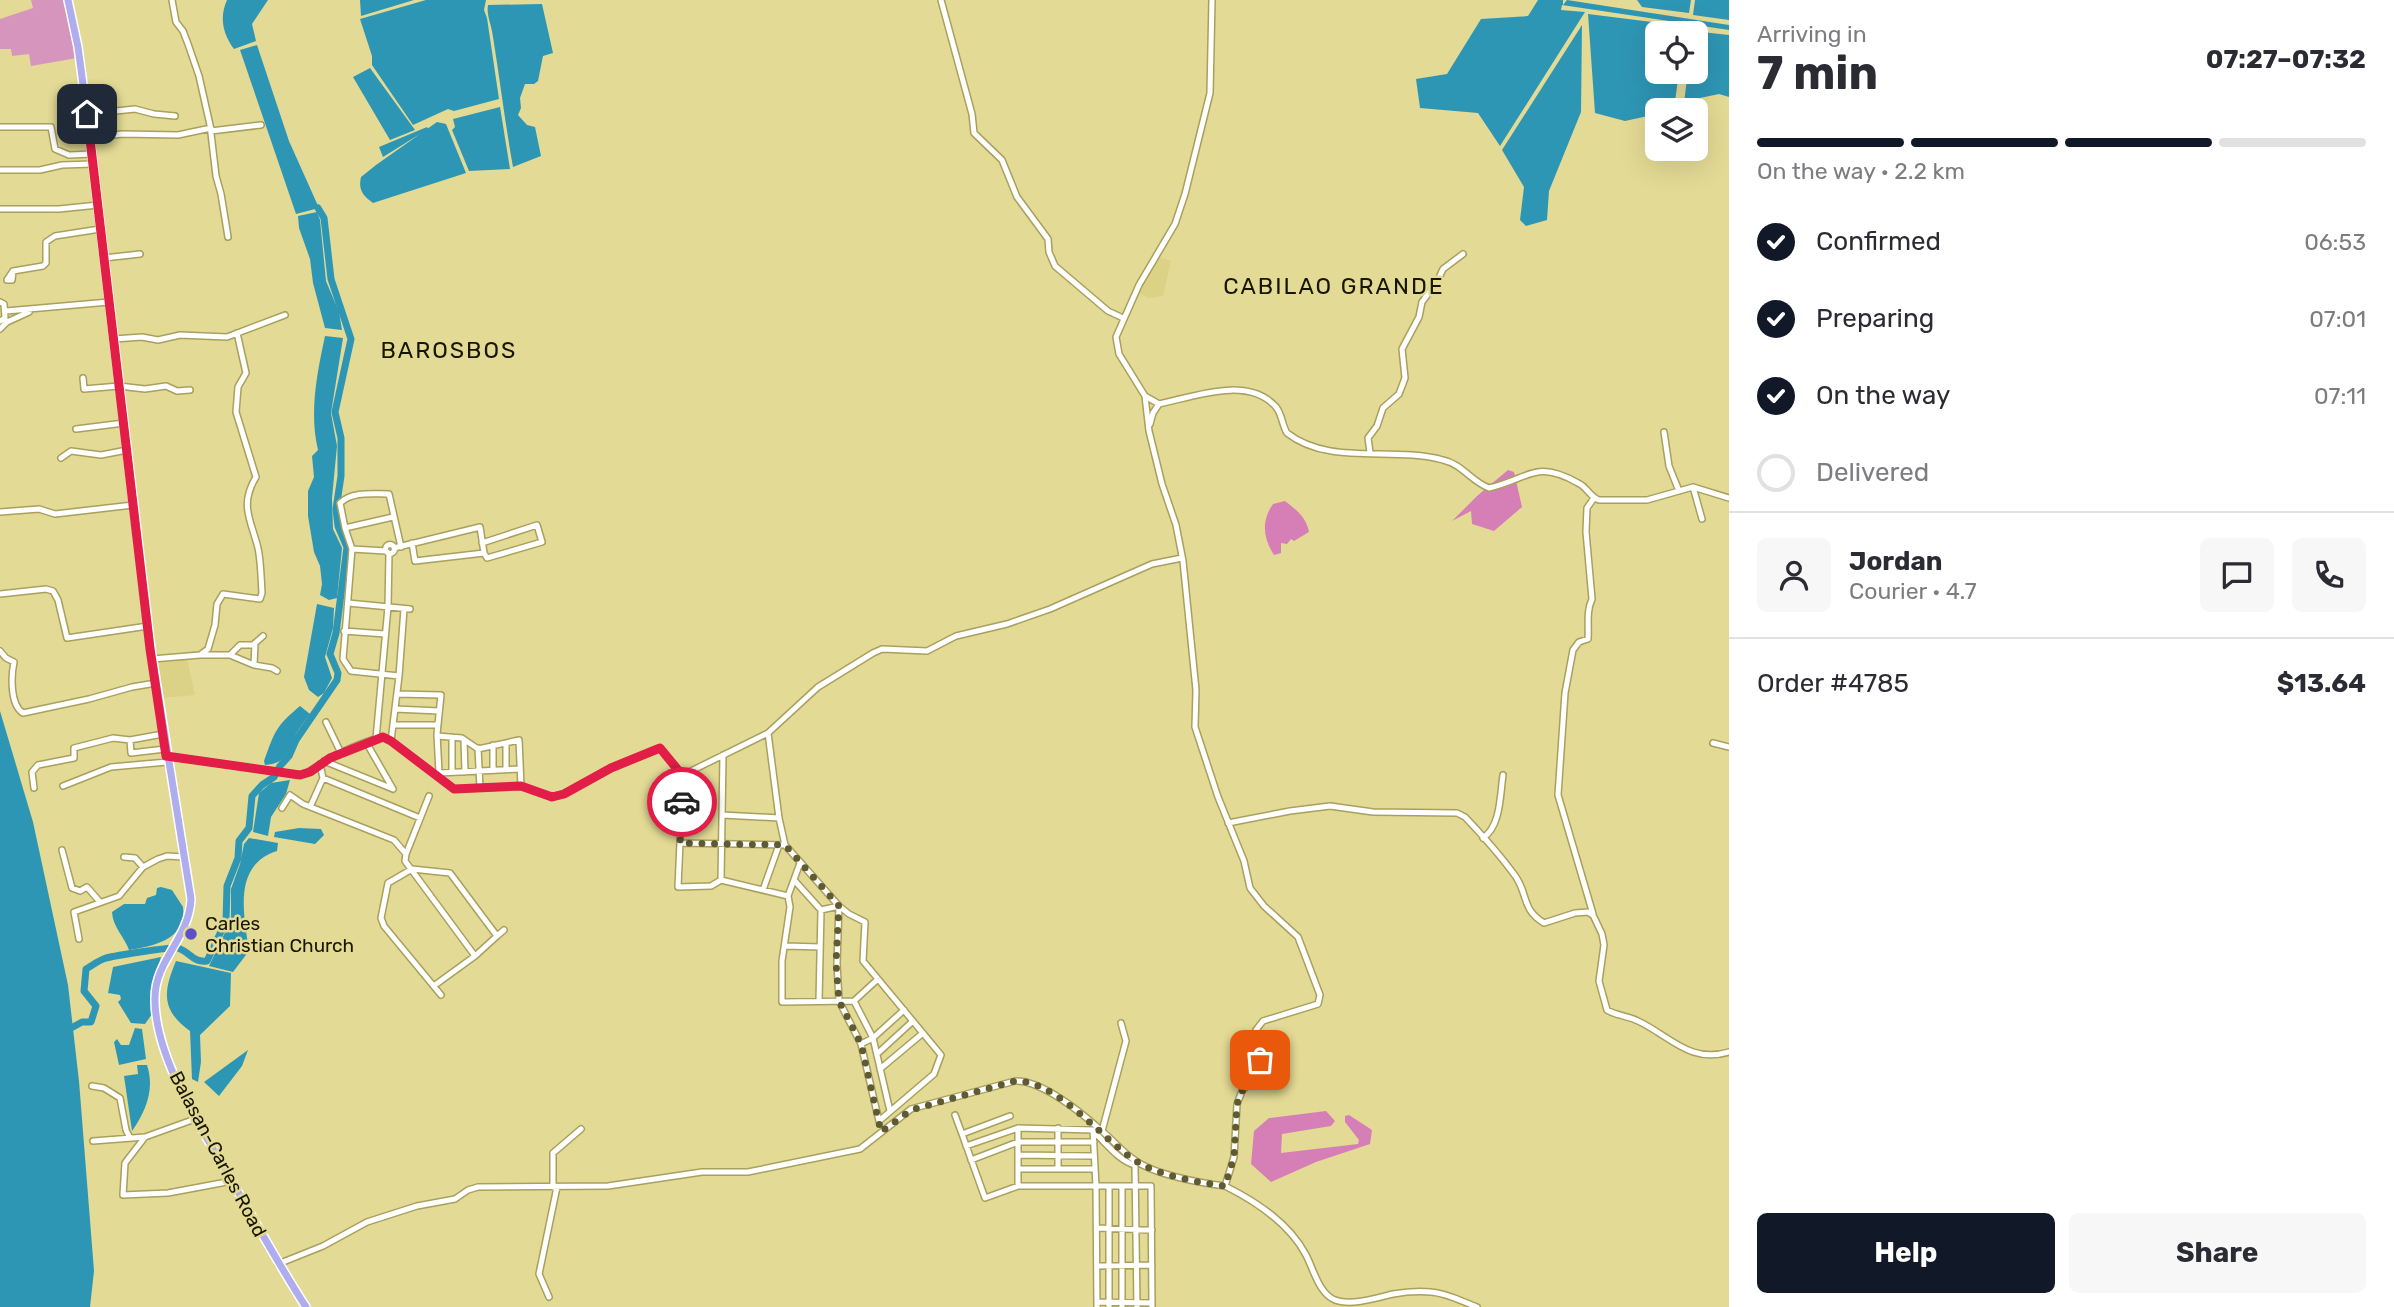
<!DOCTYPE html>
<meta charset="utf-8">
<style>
:root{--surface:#fff;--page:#f7f7f7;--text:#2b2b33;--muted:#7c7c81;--line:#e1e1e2;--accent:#111827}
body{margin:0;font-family:Rubik,sans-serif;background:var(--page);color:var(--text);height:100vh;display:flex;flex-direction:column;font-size:26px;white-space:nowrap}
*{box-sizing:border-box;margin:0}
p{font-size:23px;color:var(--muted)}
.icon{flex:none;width:38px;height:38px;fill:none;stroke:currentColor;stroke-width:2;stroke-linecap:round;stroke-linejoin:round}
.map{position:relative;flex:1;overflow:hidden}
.details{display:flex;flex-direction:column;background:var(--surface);width:665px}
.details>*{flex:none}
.buttons{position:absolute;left:1645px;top:21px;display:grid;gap:14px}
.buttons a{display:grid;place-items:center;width:63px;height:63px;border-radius:10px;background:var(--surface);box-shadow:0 7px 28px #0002;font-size:35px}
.pin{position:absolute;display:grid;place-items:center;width:60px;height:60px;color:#fff;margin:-30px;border-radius:14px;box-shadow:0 4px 10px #0006}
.courier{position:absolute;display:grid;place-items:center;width:70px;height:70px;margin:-35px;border:5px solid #e11d48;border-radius:50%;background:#fff;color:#222;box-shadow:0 2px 9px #0007}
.headline em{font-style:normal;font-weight:700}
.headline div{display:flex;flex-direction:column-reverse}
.headline{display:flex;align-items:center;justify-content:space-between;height:119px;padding:0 28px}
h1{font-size:46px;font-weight:700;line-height:52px}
.bar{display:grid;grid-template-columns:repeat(4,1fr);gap:10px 7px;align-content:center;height:84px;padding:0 28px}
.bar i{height:9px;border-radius:5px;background:var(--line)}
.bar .active{background:var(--accent)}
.bar p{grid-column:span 4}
.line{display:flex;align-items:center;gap:18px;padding:0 28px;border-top:2px solid var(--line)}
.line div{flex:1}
.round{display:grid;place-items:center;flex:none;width:74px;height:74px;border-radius:10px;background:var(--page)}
ol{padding:0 28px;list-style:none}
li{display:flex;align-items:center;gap:21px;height:77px}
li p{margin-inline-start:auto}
li .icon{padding:7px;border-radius:50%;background:var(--accent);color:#fff;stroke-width:4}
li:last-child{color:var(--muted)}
li i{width:38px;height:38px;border:4px solid var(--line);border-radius:50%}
.action{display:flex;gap:14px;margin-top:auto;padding:14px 28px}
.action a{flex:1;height:80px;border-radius:10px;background:var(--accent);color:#fff;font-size:28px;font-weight:700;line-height:80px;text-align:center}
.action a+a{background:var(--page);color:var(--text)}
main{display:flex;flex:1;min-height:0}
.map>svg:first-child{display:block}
</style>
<main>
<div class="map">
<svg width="1729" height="1307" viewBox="0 0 1729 1307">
<rect width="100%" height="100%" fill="#e3da95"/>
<path fill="#dcd285" d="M1155 256 1171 261 1163 296 1149 298 1137 292Z
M187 659 195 695 160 698 155 662Z"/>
<path fill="#d695bd" d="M31 0H65L77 58 31 66 29 54 12 56 11 49H0V19L33 8Z"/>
<path fill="#d67fb7" d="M1508 470 1514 472 1522 507 1494 531 1472 524 1471 511 1452 521 1477 496Z
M1285 501C1296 510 1306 516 1309 532L1294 541 1291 539 1287 544 1281 543V553L1274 555C1263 538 1261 521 1273 504Z
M1326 1111 1335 1121 1331 1126 1282 1134 1281 1153 1358 1144 1359 1140 1345 1122V1116L1349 1115 1372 1130 1370 1144 1316 1162 1271 1182 1251 1164 1254 1131 1269 1118Z"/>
<path fill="#2e96b5" d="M227 0H268L252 24 256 41 234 49C223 34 219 18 227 0Z
M360 0H414L361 16Z
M426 0H486L484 10 487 18 499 99 454 111 448 109 413 125 372 65V56L360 19Z
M1538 0H1563V5L1567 0 1729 25V30L1562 5 1561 10 1585 12 1500 146 1478 113 1420 108 1416 79 1447 74 1481 19 1528 16Z
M1637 0H1691L1689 13 1642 7Z
M1695 0H1729V20L1693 15Z
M542 4 553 53 543 56 538 81 534 84H525L520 98 521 108 518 115 527 125 535 127 541 156 513 167C505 123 500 80 493 37 492 26 486 15 488 5Z
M1588 14 1684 26 1683 33H1657V72H1679L1674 109 1657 110V114L1625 121 1595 113Z
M1582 25 1581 112 1549 191 1547 220 1526 226 1520 220 1524 187 1502 150Z
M1692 31 1729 35V97L1719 94 1700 98 1695 110H1683L1688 72H1696V33H1692Z
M257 45 289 141 319 208 296 214 240 50Z
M370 68 415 130 390 140 353 77Z
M500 107 510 169 469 171 452 130 455 127 453 119Z
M437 122 446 124 466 173 373 203C363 196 358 190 361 177L376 165Z
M427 127 428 129 383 157 379 147Z
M317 212 320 220 326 281 339 312 342 330 325 328 313 283 310 259 299 228 298 216Z
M325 336 343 338 331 413 337 446 332 498 333 529 342 548 337 598 329 600 320 595 322 584 320 566 314 552 308 516V491L314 477 312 456 318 450C309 412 317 374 325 336Z
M317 604 334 608 333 628 325 657 332 678 324 693 318 697 309 690 304 677Z
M300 706 310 714C305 721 300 727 296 734 286 751 289 763 265 765L264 761C275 731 275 727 300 706Z
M0 711 33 822 68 985 79 1081 94 1271 90 1307H0Z
M290 780 286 794 271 817 268 836 253 832 259 793 271 783Z
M299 828 321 829 324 835 315 844 274 837 275 832Z
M249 838 278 843 277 851C232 865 244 915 249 951L233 972 209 966 231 920V889L240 864 244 844Z
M161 887 172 890 183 907C187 939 154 946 129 950 124 936 113 928 112 912L124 904H145L147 898 156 895 157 888Z
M161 957 151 991 152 1014 145 1024 131 1023 118 1002 121 999 120 995 108 993 113 967Z
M176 961 231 973 230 1006 200 1035 201 1062 198 1082 192 1079 190 1031C161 1010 163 992 176 961Z
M135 1028 142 1029 146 1059 119 1065 114 1042 117 1039 121 1045H129Z
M248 1050 242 1066 219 1096 204 1082Z
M137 1065H147C155 1089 146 1111 132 1131L124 1076 138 1074Z"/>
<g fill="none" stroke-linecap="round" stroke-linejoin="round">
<path stroke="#2e96b5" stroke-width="7" d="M73 1027 82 1022H91L96 1006 84 991 86 969C93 965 99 960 106 958 114 956 174 946 178 948 190 952 193 963 207 961L226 921 227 886 238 858 239 841 249 828 252 796 262 785 274 777 280 766 289 756 296 740 337 680 338 673 330 654 336 633 347 547 338 526 336 509 341 476V438L335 412 351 339 331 279 324 218 318 208"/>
<g stroke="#a9a05d" stroke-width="8">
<path id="minor" d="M172 0 176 22 183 31 188 44 199 76 210 125 216 176 221 194 228 237
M941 0 972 114 974 133 1002 160 1017 197 1048 239 1049 252 1055 266 1108 311 1123 318
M1212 0 1210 93 1185 194 1175 224 1139 285 1116 337 1119 354 1145 396 1159 404C1193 397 1248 375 1276 407 1282 414 1282 425 1287 433 1329 466 1392 446 1443 460 1462 464 1472 482 1489 488 1529 479 1535 459 1578 483 1587 487 1590 497 1599 500H1647L1693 487 1729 498
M87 114 135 109 154 114 175 116
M0 127H51L55 149 69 155 92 154
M211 131 261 125
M90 138 122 134 178 135 211 128
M0 170H40L62 165 93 164
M0 209H59L98 205
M104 258 140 254
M13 271 12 280H7L13 271 43 266 46 263V242L55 236 100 229
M0 302 4 304 5 318 0 321
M6 311 109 302
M0 329 7 322 29 312
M114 339 142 337 158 340 180 335 227 337 285 315
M83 378 84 389 119 386 145 389 166 386 177 391 190 390
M1145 396 1149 431 1162 484 1176 525 1183 561 1196 690 1195 727 1218 797 1244 861 1250 888 1264 906 1298 937 1320 995 1318 1004 1263 1021 1256 1030 1261 1071 1242 1091 1237 1104 1234 1157 1225 1186C1257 1202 1289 1223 1306 1255 1313 1268 1319 1294 1335 1300 1351 1306 1377 1298 1393 1294 1404 1292 1420 1291 1431 1292 1447 1293 1463 1302 1477 1307
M1150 424 1153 413 1159 404
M76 429 124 423
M1664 432 1669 466 1679 491
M1370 452 1368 438 1377 426 1383 408 1399 394 1405 378 1402 349 1419 317 1422 302 1437 282 1443 269 1463 254
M61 458 71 451 101 455 127 450
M1693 487 1702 519
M0 512 39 509 55 514 133 505
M393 517 345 528 352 549 343 659 351 671 399 676 404 609
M345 528 340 503C353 491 372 494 389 494L401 547
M482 543 537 525 542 542 487 558 484 553
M385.5 549a4.5 4.5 0 1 1 9 0a4.5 4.5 0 1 1-9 0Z
M394 548 480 527 484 553 415 561 412 543
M352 549 386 551
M0 594 46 589 53 591 58 600 67 638 148 626
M348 603 410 609
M344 631 385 634
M0 651 6 658 14 662C11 676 10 705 23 713L89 699 132 687 156 683
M200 655H230L254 665 272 668 277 671
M230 655 240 645H253L263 636
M152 659 200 655 208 649 215 625 217 604 223 594 260 599 262 593C261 578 261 562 258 548 251 520 239 505 256 477L236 412 238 387 246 373 237 333
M254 665 255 643
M397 694 441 695 437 734 439 773 520 769
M395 709 439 711
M326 722 341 753
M396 725H438
M163 734 130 740 131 753 165 749
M437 736 462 738 478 749 519 740 521 786
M452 737V772
M376 739 388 607 389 553
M464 740 465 772
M391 741 399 676
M366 742 393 789
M506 743V769
M1713 743 1729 747
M478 748 480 788
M723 755 721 880 711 886 678 887 683 775 768 733 818 687 873 653 882 649 927 651 956 636 1007 624 1050 609 1152 564 1182 558
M166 756 300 775C312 772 319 764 330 758 346 750 365 741 383 737L391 741 454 789 521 786 552 797 564 794 611 768 660 748 683 775
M324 761 393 789
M493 770V745
M323 778 420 818
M63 786 111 767 167 762
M34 788 32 772 38 765 74 758V748L113 738 130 740
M311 805 323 778 320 764
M282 808 290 795 303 804 394 840 406 854 429 796
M722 815 779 818 768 733
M779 818 785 845 839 906 837 963 839 1001 861 1044 879 1121 934 1074 941 1055 878 979 854 1001 782 1002V961L790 907 788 896 800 863
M1228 823 1290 811 1330 806 1373 812 1457 813 1465 817C1483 836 1501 856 1516 877 1528 895 1522 910 1544 923L1575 913 1588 912 1593 915 1602 934 1604 945 1599 981 1607 1010C1617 1016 1628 1016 1638 1021 1670 1036 1690 1064 1729 1052
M1483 838C1501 826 1500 795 1503 775
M680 843 785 845
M62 850 72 888 80 891 87 887 100 902
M406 854 405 861 475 956
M124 857 135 858 143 867
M721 880 788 896
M794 880 821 910 819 1001
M763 890 779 845
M821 910 839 906 849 914 865 922 863 961 878 979
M1593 914 1558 795 1565 693 1573 650 1579 642 1588 639C1589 625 1586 612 1592 599L1586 532 1587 508 1594 498
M79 939 74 912 119 896 143 867 158 859 167 856 184 857
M786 946 820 947
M435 985 475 956 497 936
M441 995 384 926 381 918 388 883 412 869 450 873 497 936 504 930
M854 1001 873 1038 890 1111
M861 1044 873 1038 904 1010
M877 1054 913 1021
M880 1069 923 1033
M92 1086 104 1088 120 1098 126 1130 130 1138
M955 1115 962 1134
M1010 1116 962 1134 985 1198 1018 1186
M195 1119 145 1137 125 1163 123 1195 168 1193 232 1181
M1018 1128 1093 1130 1096 1186H1018Z
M1058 1128V1169
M1093 1131C1106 1143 1119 1161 1135 1165
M1102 1131 1126 1041 1121 1023
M93 1141 145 1137
M966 1146 1018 1128
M1018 1155 1094 1156
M971 1160 1018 1142H1094
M1135 1166 1137 1307
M1018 1169H1095
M1109 1186V1307
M1122 1186V1307
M553 1187V1153L581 1129
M1097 1228 1152 1230
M278 1264 323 1246 367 1222 417 1206 455 1199 468 1190 478 1187 608 1186 702 1172H748L860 1149 911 1109 1015 1081C1042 1080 1083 1114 1103 1132 1114 1141 1124 1154 1136 1161 1156 1175 1201 1183 1225 1186
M1097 1266 1152 1265
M549 1297 539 1274 557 1187
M1098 1302 1152 1303
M1097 1307 1096 1186H1151L1152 1307"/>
</g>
<g stroke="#fff" stroke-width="10">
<path id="major" d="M68 0 78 47 87 114 151 649 191 899C189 939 155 960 155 998 154 1058 204 1132 233 1183 257 1225 280 1267 306 1307"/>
</g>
<use href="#minor" stroke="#fff" stroke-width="5"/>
<use href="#major" stroke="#afadee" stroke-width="7"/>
</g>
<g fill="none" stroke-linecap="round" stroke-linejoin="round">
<path stroke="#5f5a34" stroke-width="7" stroke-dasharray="0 12.6" d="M682 802 680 843 785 845 839 906 836 963 839 1001 861 1044 881 1132 911 1110 1015 1081C1057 1080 1103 1140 1136 1161 1156 1175 1201 1183 1225 1186L1234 1157 1237 1104 1242 1091 1261 1071 1260 1060"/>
<path stroke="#e11d48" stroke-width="9" d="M87 114 150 649 166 756 300 775 310 772 330 758 383 737 391 741 454 789 521 786 552 797 564 794 611 768 660 748 682 775V802"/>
</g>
<circle fill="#5b50c9" stroke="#e3da95" stroke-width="2.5" cx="191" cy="934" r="7"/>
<g text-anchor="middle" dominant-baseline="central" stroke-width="5" stroke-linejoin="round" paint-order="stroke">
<g font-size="19" fill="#181500" stroke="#e3da95" text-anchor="start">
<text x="205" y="923">Carles<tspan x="205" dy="22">Christian Church</tspan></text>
</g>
<g font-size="19" fill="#181500" stroke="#e3da95">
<text transform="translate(218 1154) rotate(62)">Balasan-Carles Road</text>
</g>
<g font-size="23" letter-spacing="2" fill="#181500" stroke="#e3da95">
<text x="1334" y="286">CABILAO GRANDE</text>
<text x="449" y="350">BAROSBOS</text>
</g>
</g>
</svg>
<div class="buttons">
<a><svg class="icon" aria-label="locate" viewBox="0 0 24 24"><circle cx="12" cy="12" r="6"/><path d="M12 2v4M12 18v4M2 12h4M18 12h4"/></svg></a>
<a><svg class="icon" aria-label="layers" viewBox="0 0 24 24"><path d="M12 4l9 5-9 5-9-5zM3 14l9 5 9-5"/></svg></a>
</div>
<div class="pin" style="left:1260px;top:1060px;background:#ea580c"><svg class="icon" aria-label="bag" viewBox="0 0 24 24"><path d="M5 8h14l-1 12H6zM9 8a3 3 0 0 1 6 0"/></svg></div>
<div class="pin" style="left:87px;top:114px;background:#1f2937"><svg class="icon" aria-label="home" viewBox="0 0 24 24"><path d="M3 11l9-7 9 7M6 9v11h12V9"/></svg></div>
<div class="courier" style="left:682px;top:802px"><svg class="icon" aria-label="car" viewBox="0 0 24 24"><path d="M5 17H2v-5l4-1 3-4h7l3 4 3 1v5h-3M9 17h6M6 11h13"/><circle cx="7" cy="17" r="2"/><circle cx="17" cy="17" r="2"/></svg></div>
</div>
<section class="details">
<div class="headline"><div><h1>7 min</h1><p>Arriving in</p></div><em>07:27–07:32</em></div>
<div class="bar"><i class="active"></i><i class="active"></i><i class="active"></i><i></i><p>On the way · 2.2 km</p></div>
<ol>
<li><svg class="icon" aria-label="check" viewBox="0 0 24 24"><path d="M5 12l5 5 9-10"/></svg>Confirmed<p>06:53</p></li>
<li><svg class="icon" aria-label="check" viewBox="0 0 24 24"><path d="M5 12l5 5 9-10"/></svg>Preparing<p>07:01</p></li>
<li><svg class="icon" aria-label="check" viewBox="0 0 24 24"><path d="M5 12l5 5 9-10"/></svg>On the way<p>07:11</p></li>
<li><i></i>Delivered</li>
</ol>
<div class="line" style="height:126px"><a class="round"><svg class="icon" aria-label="person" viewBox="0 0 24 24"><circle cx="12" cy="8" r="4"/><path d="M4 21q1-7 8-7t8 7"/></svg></a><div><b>Jordan</b><p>Courier · 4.7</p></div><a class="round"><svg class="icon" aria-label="chat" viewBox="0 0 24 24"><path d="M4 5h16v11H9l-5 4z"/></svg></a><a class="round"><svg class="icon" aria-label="phone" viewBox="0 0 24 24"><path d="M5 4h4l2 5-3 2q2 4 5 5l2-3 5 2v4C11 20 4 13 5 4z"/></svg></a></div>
<div class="line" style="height:91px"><div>Order #4785</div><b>$13.64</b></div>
<div class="action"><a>Help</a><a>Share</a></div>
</section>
</main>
